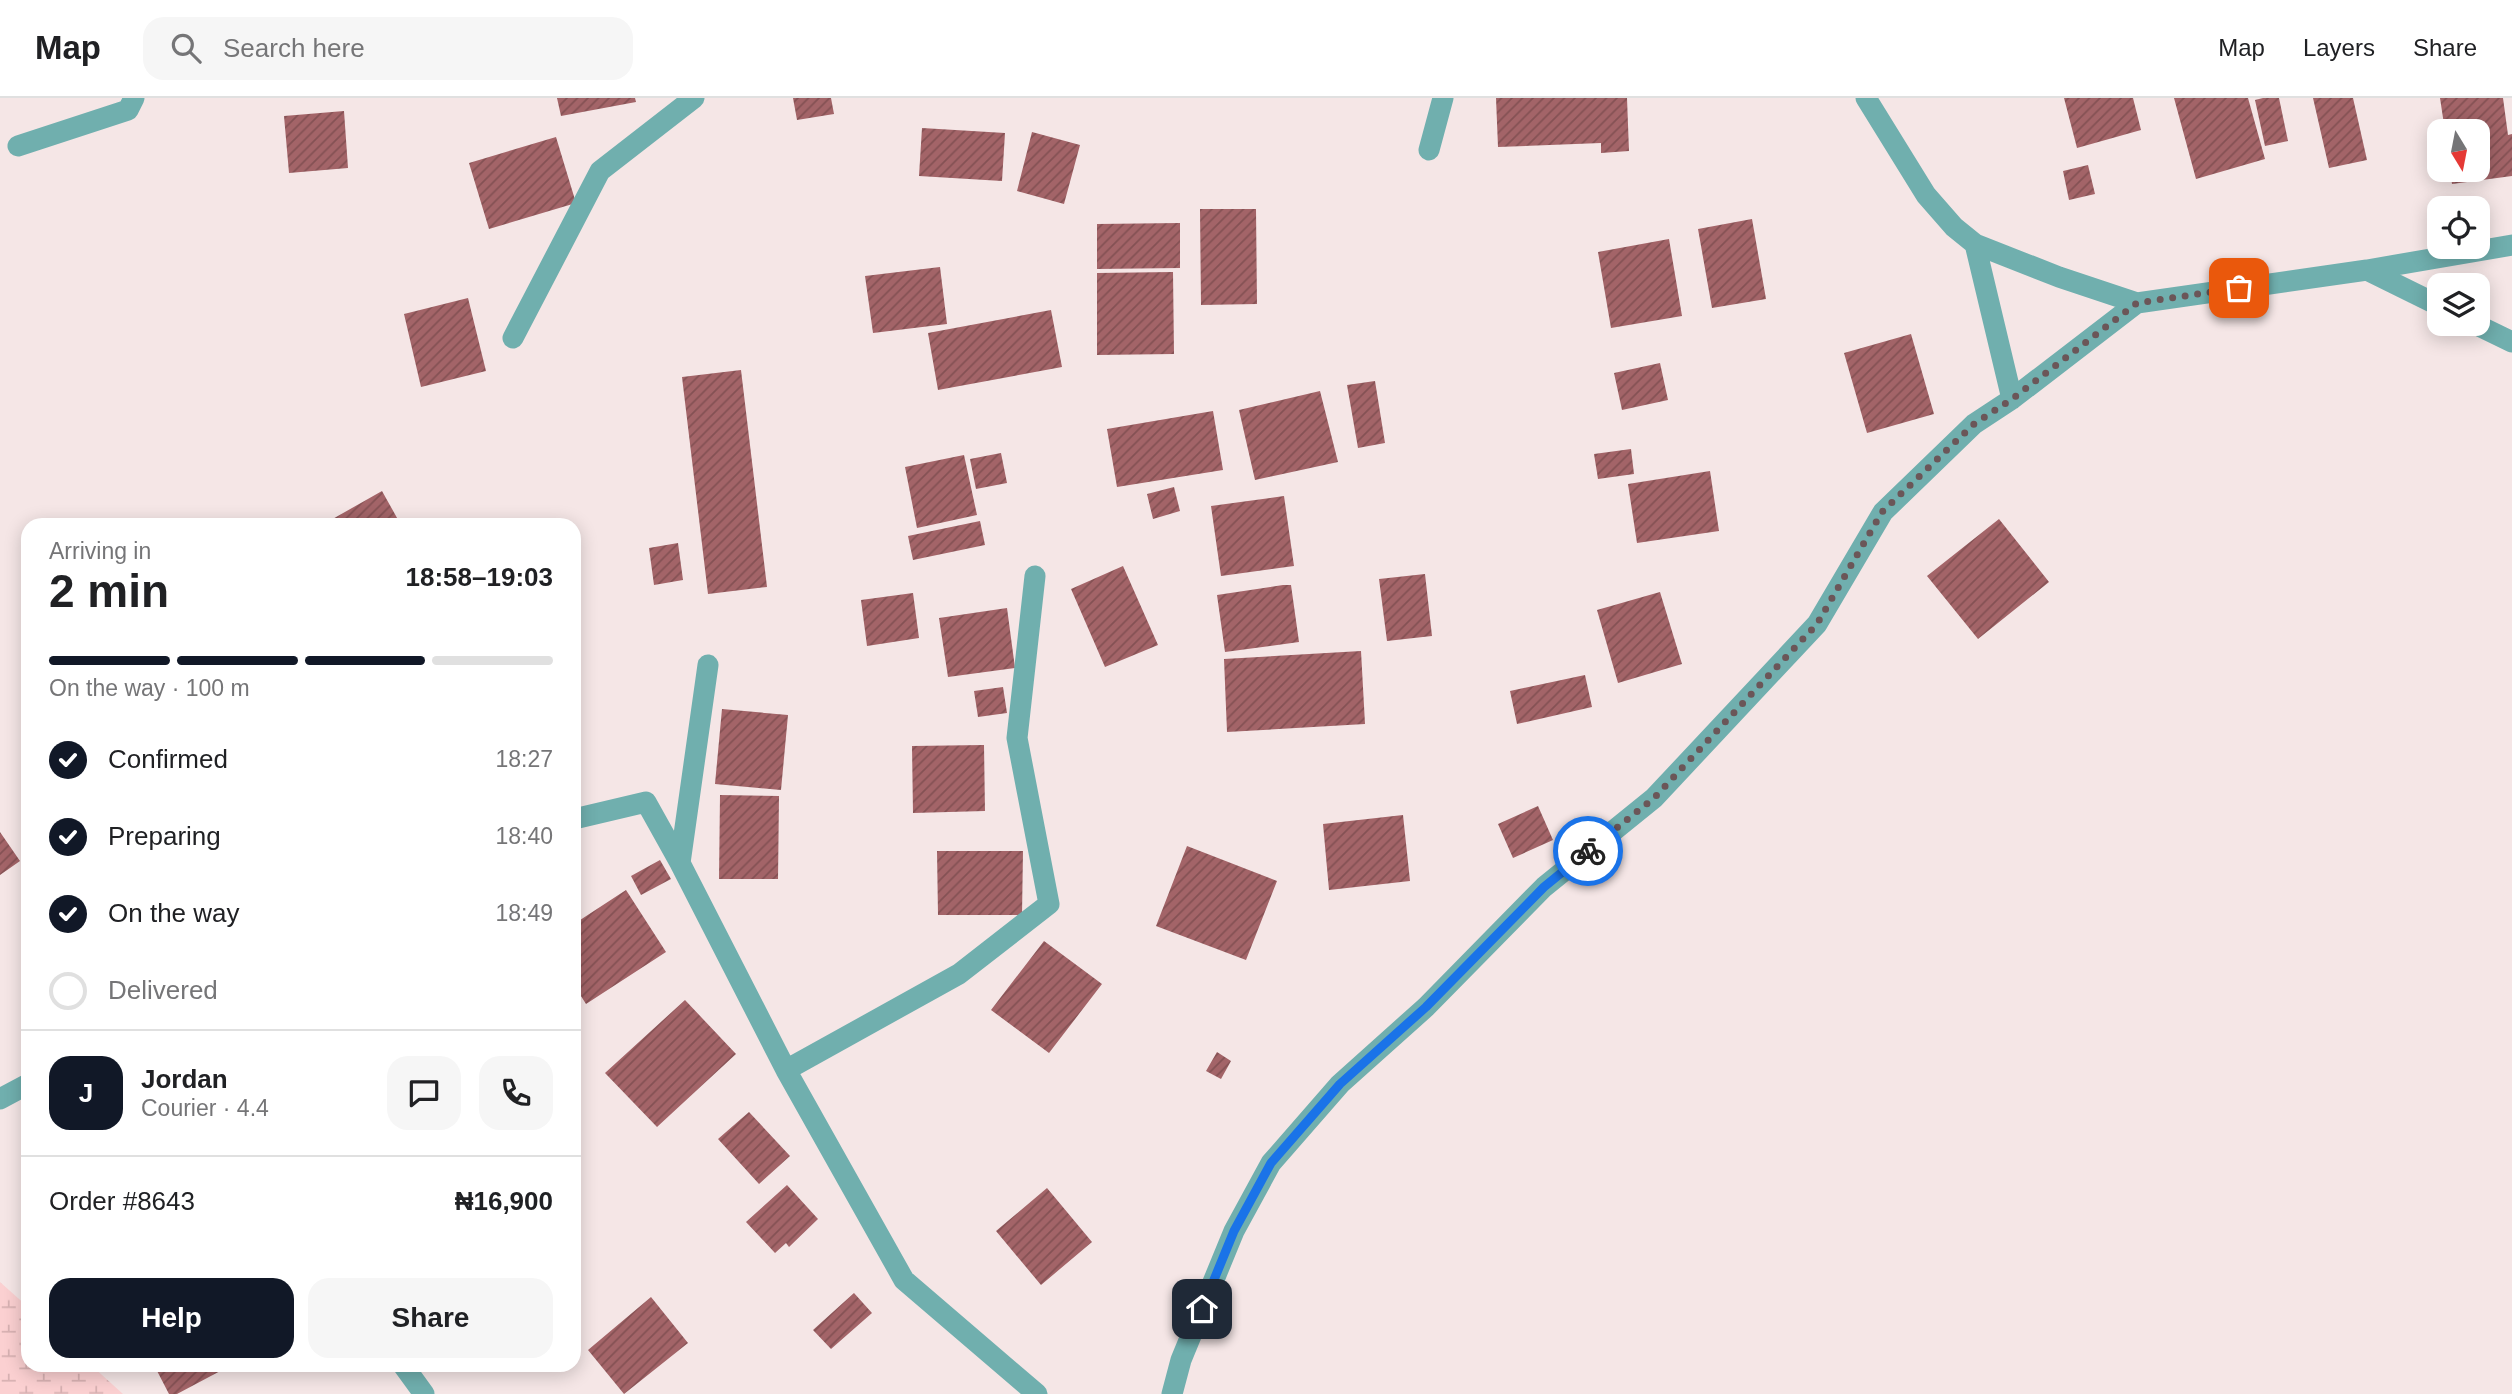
<!DOCTYPE html>
<meta charset="utf-8">
<style>
:root{--surface:#fff;--page:#f6f6f6;--text:#202124;--muted:#757577;--line:#e0e0e0;--accent:#111827}
body{margin:0;font-family:Helvetica,sans-serif;background:var(--page);color:var(--text);height:100vh;display:flex;flex-direction:column;font-size:26px;white-space:nowrap}
*{box-sizing:border-box;margin:0}
p{font-size:23px;color:var(--muted)}
.icon{flex:none;width:38px;height:38px;fill:none;stroke:currentColor;stroke-width:2;stroke-linecap:round;stroke-linejoin:round}
.map{position:relative;flex:1;overflow:hidden}
.sheet{position:absolute;left:21px;top:420px;width:560px;height:854px;display:flex;flex-direction:column;background:var(--surface);border-radius:21px;box-shadow:0 4px 18px #0003}
.sheet>*{flex:none}
.needle{width:46px;rotate:170deg}
.fabs{position:absolute;left:2427px;top:21px;display:grid;gap:14px}
.fabs a{display:grid;place-items:center;width:63px;height:63px;border-radius:14px;background:var(--surface);box-shadow:0 4px 18px #0003;font-size:35px}
.pin{position:absolute;display:grid;place-items:center;width:60px;height:60px;color:#fff;margin:-30px;border-radius:14px;box-shadow:0 4px 10px #0006}
.courier{position:absolute;display:grid;place-items:center;width:70px;height:70px;margin:-35px;border:5px solid #1a73e8;border-radius:50%;background:#fff;color:#222;box-shadow:0 2px 9px #0007}
.summary em{font-style:normal;font-weight:600}
.summary div{display:flex;flex-direction:column-reverse}
.summary{display:flex;align-items:center;justify-content:space-between;height:119px;padding:0 28px}
h1{font-size:46px;font-weight:600;line-height:52px}
.bar{display:grid;grid-template-columns:repeat(4,1fr);gap:10px 7px;align-content:center;height:84px;padding:0 28px}
.bar i{height:9px;border-radius:5px;background:var(--line)}
.bar .selected{background:var(--accent)}
.bar p{grid-column:span 4}
.line{display:flex;align-items:center;gap:18px;padding:0 28px;border-top:2px solid var(--line)}
.line div{flex:1}
.round{display:grid;place-items:center;flex:none;width:74px;height:74px;border-radius:21px;background:var(--page)}
ol{padding:0 28px;list-style:none}
li{display:flex;align-items:center;gap:21px;height:77px}
li p{margin-inline-start:auto}
li .icon{padding:7px;border-radius:50%;background:var(--accent);color:#fff;stroke-width:4}
li:last-child{color:var(--muted)}
li i{width:38px;height:38px;border:4px solid var(--line);border-radius:50%}
.button{display:flex;gap:14px;margin-top:auto;padding:14px 28px}
.button a{flex:1;height:80px;border-radius:21px;background:var(--accent);color:#fff;font-size:28px;font-weight:600;line-height:80px;text-align:center}
.button a+a{background:var(--page);color:var(--text)}
header{display:flex;align-items:center;gap:42px;box-sizing:border-box;height:98px;padding:0 35px;background:var(--surface);border-bottom:2px solid var(--line)}
header strong{font-size:33px}
nav{display:flex;gap:38px;margin-inline-start:auto;font-size:24px}
.search{width:490px;height:63px;background:var(--page);display:flex;align-items:center;gap:18px;box-sizing:border-box;padding:0 24px;border-radius:21px;color:var(--muted);font-size:26px}
.map>svg:first-child{display:block}
</style>
<header>
<strong>Map</strong>
<div class="search"><svg class="icon" aria-label="search" viewBox="0 0 24 24"><circle cx="10" cy="10" r="6"/><path d="M15 15l6 6"/></svg>Search here</div>
<nav><a>Map</a><a>Layers</a><a>Share</a></nav>
</header>
<div class="map">
<svg width="2512" height="1296" viewBox="0 0 2512 1296">
<defs>
<pattern id="wetland-marsh" width="20" height="14" patternUnits="userSpaceOnUse" patternTransform="scale(1.75)"><rect width="20" height="14" fill="#fbd0d1"/><path d="M1 5h8M5 5V1M11 12h8M15 12V8" fill="none" stroke="#d7b1b2"/></pattern>
<pattern id="building-hatch" width="6" height="6" patternUnits="userSpaceOnUse" patternTransform="scale(1.75)"><rect width="6" height="6" fill="#a36468"/><path d="M-1 1l2-2M0 6l6-6M5 7l2-2" fill="none" stroke="#845154"/></pattern>
</defs>
<rect width="100%" height="100%" fill="#f5e6e6"/>
<path fill="url(#wetland-marsh)" d="M0 1184 28 1209V1267H91L123 1296H0Z"/>
<path fill="url(#building-hatch)" d="M557 0H635L636 4 561 18Z
M793 0H831L834 16 797 22Z
M1496 0H1627L1629 53 1601 55V45L1498 49Z
M2064 0H2133L2141 32 2077 50Z
M2174 0H2248L2265 61 2196 81Z
M2263 0H2279L2288 43 2265 48 2255 2Z
M2313 0H2353L2367 62 2329 70Z
M2440 0H2503L2508 37 2512 36V78L2452 86 2450 72H2478V33H2445Z
M344 13 348 70 289 75 284 18Z
M922 30 1005 35 1002 83 919 78Z
M1032 34 1080 47 1064 106 1017 93Z
M556 39 576 105 489 131 469 65Z
M2088 67 2095 96 2069 102 2063 73Z
M1200 111H1256L1257 206 1201 207Z
M1752 121 1766 201 1712 210 1698 131Z
M1180 125V170L1097 171V126Z
M1669 141 1682 218 1611 230 1598 154Z
M940 169 947 226 873 235 865 178Z
M1173 174 1174 256 1097 257V175Z
M468 200 486 273 421 289 404 216Z
M1051 212 1062 269 938 292 928 235Z
M1911 236 1934 316 1867 335 1844 255Z
M1660 265 1668 302 1622 312 1614 275Z
M741 272 767 489 708 496 682 279Z
M1375 283 1385 345 1358 350 1347 287Z
M1320 293 1338 364 1255 382 1239 312Z
M1213 313 1223 372 1117 389 1107 331Z
M1631 351 1634 376 1598 381 1594 356Z
M1001 355 1007 385 976 391 970 361Z
M964 357 977 417 917 430 905 369Z
M1710 373 1719 433 1637 445 1628 386Z
M1174 389 1180 413 1153 421 1147 396Z
M382 393 401 427H322Z
M1284 398 1294 468 1221 478 1211 408Z
M1999 421 2049 484 1978 541 1927 478Z
M980 423 985 447 913 462 908 438Z
M678 445 683 482 654 487 649 450Z
M1123 468 1158 547 1105 569 1071 491Z
M1425 476 1432 538 1387 543 1379 481Z
M1283 487H1291L1299 544 1225 554 1217 497Z
M1660 494 1682 566 1618 585 1597 512Z
M913 495 919 540 867 548 861 502Z
M1007 510 1015 570 948 579 939 520Z
M1361 553 1365 626 1227 634 1224 561Z
M1585 577 1592 609 1517 626 1510 593Z
M1003 589 1007 615 978 619 974 593Z
M722 611 788 617 781 692 715 686Z
M984 647 985 713 913 715 912 648Z
M720 697 779 698 778 781H719Z
M1538 708 1553 742 1513 760 1498 726Z
M1403 717 1410 783 1329 792 1323 726Z
M0 734 20 763 0 777Z
M1187 748 1277 783 1246 862 1156 828Z
M937 753H1023L1022 817H938Z
M660 762 671 781 641 797 631 778Z
M626 792 666 854 586 906 574 887V826Z
M1044 843 1102 886 1049 955 991 912Z
M685 902 736 956 657 1029 605 975Z
M1217 954 1231 963 1221 981 1206 973Z
M749 1014 790 1058 759 1086 718 1041Z
M787 1087 818 1121 789 1149 786 1145 775 1155 746 1124Z
M1047 1090 1092 1144 1041 1187 996 1133Z
M854 1195 872 1215 831 1251 813 1232Z
M651 1199 688 1245 624 1296 588 1252Z
M154 1267H221L224 1271 177 1296H169Z"/>
<g fill="none" stroke-linecap="round" stroke-linejoin="round">
<path stroke="#70afae" stroke-width="21" d="M1866 0 1926 97 1954 129 1975 146 2059 179 2137 205
M18 48 128 12 134 0
M1429 52 1443 0
M1975 146 2012 301
M2367 172 2440 208
M2475 226 2512 244
M513 240 600 73 694 0
M708 567 680 765 786 972 904 1182 1037 1296
M574 721 646 704 680 765
M786 972 959 876 1049 806 1017 640 1035 478
M0 1001 28 986
M403 1267 424 1296
M1172 1296 1181 1262 1234 1133 1271 1065 1340 986 1426 909 1544 789 1654 700 1817 526 1883 414 1974 326 2012 301 2137 205 2367 172 2512 147"/>
</g>
<g fill="none" stroke-linecap="round" stroke-linejoin="round">
<path stroke="#6b5658" stroke-width="7" stroke-dasharray="0 12.6" d="M1588 753 1654 700 1817 526 1882 414 1974 326 2012 301 2137 205 2239 190"/>
<path stroke="#1a73e8" stroke-width="9" d="M1202 1211 1234 1133 1271 1065 1340 986 1426 909 1544 789 1588 753"/>
</g>
</svg>
<div class="fabs">
<a><svg class="needle" viewBox="-14 -14 28 28"><path d="M0-13l5 13h-10z" fill="#e53935"/><path d="M0 13l5-13h-10z" fill="#757577"/></svg></a>
<a><svg class="icon" aria-label="locate" viewBox="0 0 24 24"><circle cx="12" cy="12" r="6"/><path d="M12 2v4M12 18v4M2 12h4M18 12h4"/></svg></a>
<a><svg class="icon" aria-label="layers" viewBox="0 0 24 24"><path d="M12 4l9 5-9 5-9-5zM3 14l9 5 9-5"/></svg></a>
</div>
<div class="pin" style="left:2239px;top:190px;background:#ea580c"><svg class="icon" aria-label="bag" viewBox="0 0 24 24"><path d="M5 8h14l-1 12H6zM9 8a3 3 0 0 1 6 0"/></svg></div>
<div class="pin" style="left:1202px;top:1211px;background:#1f2937"><svg class="icon" aria-label="home" viewBox="0 0 24 24"><path d="M3 11l9-7 9 7M6 9v11h12V9"/></svg></div>
<div class="courier" style="left:1588px;top:753px"><svg class="icon" aria-label="bike" viewBox="0 0 24 24"><circle cx="6" cy="16" r="4"/><circle cx="18" cy="16" r="4"/><path d="M6 16l4-8h5l3 8M10 8l3 8H6M13 5h3"/></svg></div>
<section class="sheet">
<div class="summary"><div><h1>2 min</h1><p>Arriving in</p></div><em>18:58–19:03</em></div>
<div class="bar"><i class="selected"></i><i class="selected"></i><i class="selected"></i><i></i><p>On the way · 100 m</p></div>
<ol>
<li><svg class="icon" aria-label="check" viewBox="0 0 24 24"><path d="M5 12l5 5 9-10"/></svg>Confirmed<p>18:27</p></li>
<li><svg class="icon" aria-label="check" viewBox="0 0 24 24"><path d="M5 12l5 5 9-10"/></svg>Preparing<p>18:40</p></li>
<li><svg class="icon" aria-label="check" viewBox="0 0 24 24"><path d="M5 12l5 5 9-10"/></svg>On the way<p>18:49</p></li>
<li><i></i>Delivered</li>
</ol>
<div class="line" style="height:126px"><b class="round" style="background:var(--accent);color:#fff">J</b><div><b>Jordan</b><p>Courier · 4.4</p></div><a class="round"><svg class="icon" aria-label="chat" viewBox="0 0 24 24"><path d="M4 5h16v11H9l-5 4z"/></svg></a><a class="round"><svg class="icon" aria-label="phone" viewBox="0 0 24 24"><path d="M5 4h4l2 5-3 2q2 4 5 5l2-3 5 2v4C11 20 4 13 5 4z"/></svg></a></div>
<div class="line" style="height:91px"><div>Order #8643</div><b>₦16,900</b></div>
<div class="button"><a>Help</a><a>Share</a></div>
</section>
</div>
